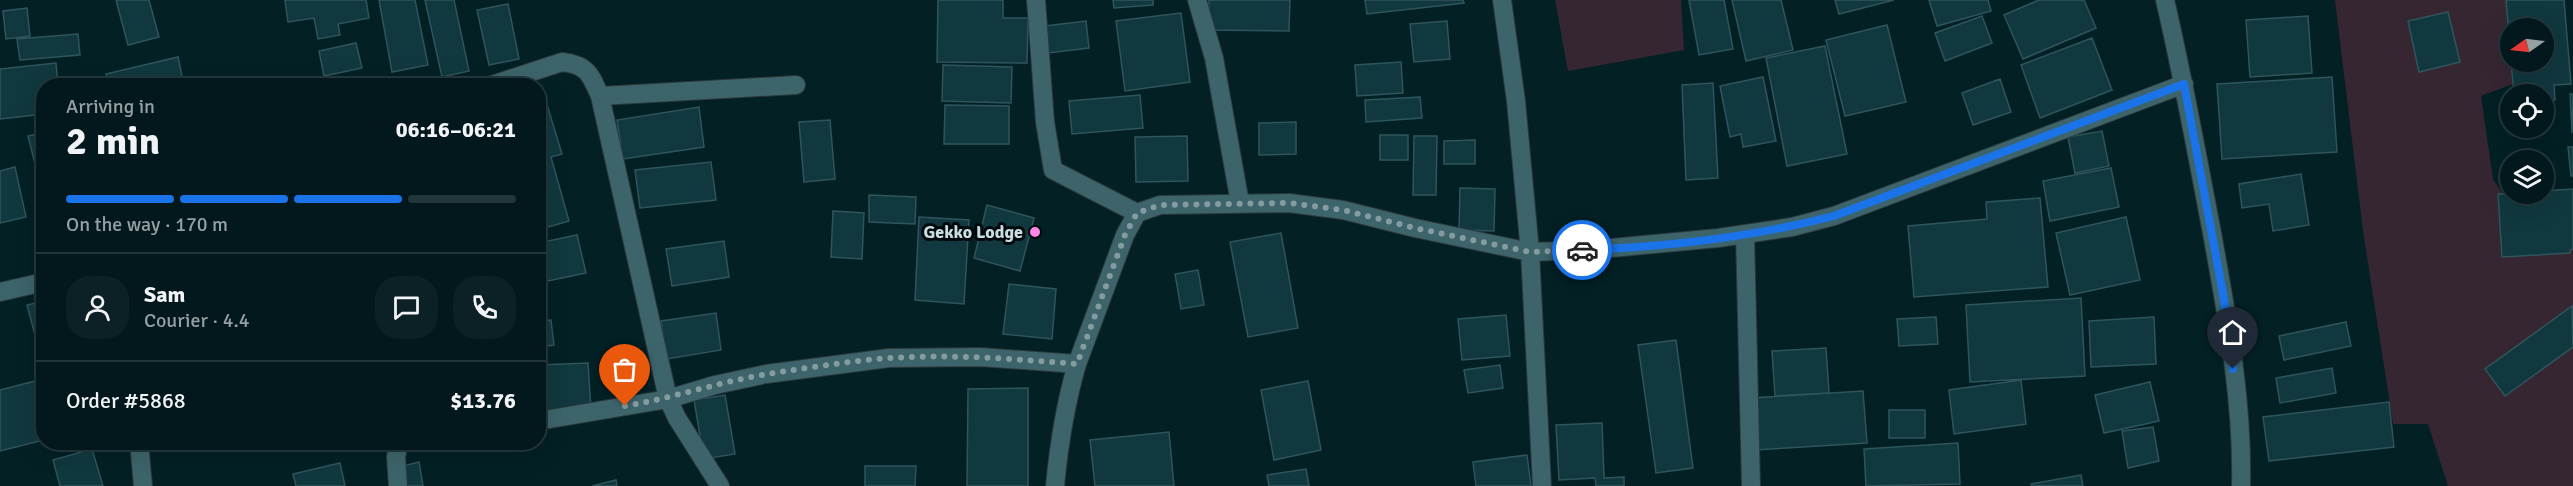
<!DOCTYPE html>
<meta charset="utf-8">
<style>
:root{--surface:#02181c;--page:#0c2125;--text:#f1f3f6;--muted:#96a0a3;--line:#23373b;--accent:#1a73e8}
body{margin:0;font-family:Signika,sans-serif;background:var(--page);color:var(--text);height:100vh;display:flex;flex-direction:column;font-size:22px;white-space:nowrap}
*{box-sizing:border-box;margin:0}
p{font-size:20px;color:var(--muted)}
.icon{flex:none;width:33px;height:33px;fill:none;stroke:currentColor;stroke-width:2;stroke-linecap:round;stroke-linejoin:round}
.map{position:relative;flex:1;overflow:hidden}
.sheet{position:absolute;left:36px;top:78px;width:510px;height:372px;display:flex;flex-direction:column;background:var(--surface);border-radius:24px;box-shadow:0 6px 24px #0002,0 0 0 2px var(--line)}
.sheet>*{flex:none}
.needle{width:39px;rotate:256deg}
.controls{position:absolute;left:2500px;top:18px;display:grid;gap:12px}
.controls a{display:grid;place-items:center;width:54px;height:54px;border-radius:50%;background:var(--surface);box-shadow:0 6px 24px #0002,0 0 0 2px var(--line);font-size:30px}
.pin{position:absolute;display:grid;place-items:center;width:51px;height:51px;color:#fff;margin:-62px -26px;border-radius:50% 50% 50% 0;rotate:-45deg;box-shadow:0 0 6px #0007}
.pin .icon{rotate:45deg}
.courier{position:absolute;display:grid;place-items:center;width:60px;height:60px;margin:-30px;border:4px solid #1a73e8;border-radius:50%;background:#fff;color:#222;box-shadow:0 2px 8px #0007}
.summary em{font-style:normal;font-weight:700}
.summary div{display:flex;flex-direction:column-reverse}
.summary{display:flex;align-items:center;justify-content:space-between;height:102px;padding:0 30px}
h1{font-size:39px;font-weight:700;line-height:45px}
.bar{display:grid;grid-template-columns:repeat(4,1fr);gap:9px 6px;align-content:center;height:72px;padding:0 30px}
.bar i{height:8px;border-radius:4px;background:var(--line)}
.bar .current{background:var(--accent)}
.bar p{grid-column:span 4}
.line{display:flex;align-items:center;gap:15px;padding:0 30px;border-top:2px solid var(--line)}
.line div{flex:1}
.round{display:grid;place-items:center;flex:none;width:63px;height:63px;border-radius:24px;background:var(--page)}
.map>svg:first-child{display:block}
</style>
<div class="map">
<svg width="2573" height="486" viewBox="0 0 2573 486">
<rect width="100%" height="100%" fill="#032025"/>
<path fill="#362632" d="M1555 0H1681L1684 50 1568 71Z
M2335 0H2530L2533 28H2511V62H2538L2539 74 2481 96 2493 179 2530 234 2573 237V486H2448L2428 424H2393L2363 231Z"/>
<path fill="#11383f" stroke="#2f555c" stroke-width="1.5" d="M116 0H149L159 37 128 45Z
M285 0H366L369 18 338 24 340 35 318 39 314 18 288 22Z
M379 0H415L428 65 392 72Z
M425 0H454L469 71 442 77Z
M938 0H1003V18H1028L1027 63 937 62Z
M1113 0H1153V5L1114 8Z
M1209 0H1290L1289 31 1208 30Z
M1365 0H1463L1464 3 1367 14Z
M1689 0H1724L1733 49 1699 55Z
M1732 0H1781L1793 50 1746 61Z
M1835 0H1894L1839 14Z
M1929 0H1988L1991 11 1937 26Z
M2039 0H2084L2096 28 2023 59 2004 15Z
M2506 0H2564L2571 84 2554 85 2555 100 2544 101V94H2514L2511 62H2544V28H2511V58Z
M508 4 519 59 489 65 477 10Z
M27 8 30 36 6 39 3 11Z
M2448 12 2460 62 2419 72 2408 21Z
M1181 13 1190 82 1125 91 1116 21Z
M1982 16 1992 43 1945 61 1935 33Z
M2308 16 2312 73 2250 77 2246 20Z
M1086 21 1089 48 1048 53 1045 26Z
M1447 21 1450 59 1414 62 1410 24Z
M1887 25 1906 102 1845 116 1826 40Z
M78 34 80 55 20 60 17 39Z
M2092 38 2112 90 2040 118 2021 65Z
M356 43 362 68 324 76 319 51Z
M1825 46 1847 154 1787 166 1766 58Z
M178 57 184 86H109L106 74Z
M1401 62 1403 93 1357 96 1355 65Z
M56 63 58 86H44V114L0 119V69Z
M943 65 1012 67 1011 103 942 101Z
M1763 77 1776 141 1743 147 1741 134 1730 137 1720 86Z
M2332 77 2337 152 2222 159 2217 84Z
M2000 79 2011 112 1973 125 1962 93Z
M1713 83 1718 178 1686 180 1682 85Z
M2570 94H2573L2572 133Z
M1140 95 1143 128 1072 134 1069 101Z
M1420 97 1422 118 1366 122 1365 100Z
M545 98 562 154 551 157 569 221 538 230V99Z
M945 105 1009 106V144H944Z
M699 107 704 147 623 159 617 120Z
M830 120 835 179 804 182 799 122Z
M1296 122V154L1259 155V123Z
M2102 131 2109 166 2075 173 2068 137Z
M44 132V200L28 136Z
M1380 135H1408V160H1380Z
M1187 136 1188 181 1136 182 1135 137Z
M1414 136H1437L1436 195H1413Z
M1475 140V164H1444V141Z
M2568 147H2573V176H2571Z
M711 162 716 200 640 208 635 170Z
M15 167 26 217 0 223V171Z
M2111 168 2119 207 2050 221 2043 181Z
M2301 174 2309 225 2273 231 2269 204 2242 208 2239 184Z
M1460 188 1495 189 1494 231 1459 230Z
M2573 189V249L2570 250V253L2502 257 2498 194H2544V191Z
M869 195 916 197 915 224 869 222Z
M2040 198 2048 287 1914 297 1908 226 1987 219 1986 202Z
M987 205 1034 218 1020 271 974 258Z
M833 211 864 213 862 259 831 257Z
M919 217 969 220 964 304 915 300Z
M2126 217 2140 280 2070 295 2056 233Z
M1281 233 1298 328 1248 337 1230 242Z
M577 235 586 273 538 283V243Z
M724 241 729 277 672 286 666 249Z
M1198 270 1204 305 1181 309 1175 274Z
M1009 284 1056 289 1052 339 1003 334Z
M2081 298 2085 376 1970 382 1966 305Z
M44 301V369L27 305Z
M2572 306 2573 347 2505 396 2485 369Z
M716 313 721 350 667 359 661 321Z
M1506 315 1510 356 1462 360 1458 319Z
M1936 317 1938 344 1899 346 1897 319Z
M2154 317 2156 364 2091 367 2089 321Z
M551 320 554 345 538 347V321Z
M2346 322 2351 346 2284 360 2279 336Z
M1676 340 1693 468 1656 473 1638 345Z
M1826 348 1829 393 1775 396 1772 351Z
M588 363 591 410 538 413V365Z
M1500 365 1503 388 1468 393 1464 370Z
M2332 368 2336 393 2280 403 2276 378Z
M2021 380 2026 424 1954 434 1949 390Z
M35 381 44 413V440L0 451V390Z
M1308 381 1321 450 1274 460 1261 390Z
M2150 382 2159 421 2104 433 2095 395Z
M1028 388V486H967L968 389Z
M1863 391 1867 443 1754 450 1751 398Z
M725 395 735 454 704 459 694 400Z
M2389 402 2394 447 2269 461 2263 417Z
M1889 410H1925V438H1889Z
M1602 423 1604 478 1624 477V486H1596L1595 478 1559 480 1556 425Z
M2153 427 2159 461 2128 468 2122 431Z
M1169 432 1174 486H1095L1090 440Z
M1958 443 1960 484 1866 486 1864 449Z
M92 449 103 486H60L53 460Z
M1527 455 1531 486H1476L1473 462Z
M419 462 423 486H407L403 466Z
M340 463 345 486H296L293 474Z
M865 466H916L915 486H865Z
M1306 469 1309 486H1269L1267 475Z
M2081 475 2083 486H2032L2031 484Z
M616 480 617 486H592Z"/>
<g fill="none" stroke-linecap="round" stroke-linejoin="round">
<g stroke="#2c383b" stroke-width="20">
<path id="minor" d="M1036 0 1045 122 1053 170 1137 213
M1197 0 1214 58 1240 203
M1502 0 1516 101 1530 252 1542 486
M2165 0C2183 77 2197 155 2212 233 2227 316 2243 401 2241 486
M489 86 562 62C588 65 590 74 600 96L668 399 677 418 720 486
M600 96 796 85
M1745 234 1751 486
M0 292 44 282
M538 421 668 399 715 385 766 374 889 358 980 357 1077 364 1125 235 1137 213 1160 205 1289 203 1343 210 1415 228 1530 252 1590 250 1718 238 1792 227 1834 216 2184 84
M139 442 143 486
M398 486 396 457 399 442
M1055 486C1059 444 1065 405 1077 364"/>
</g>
<use href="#minor" stroke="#3d646b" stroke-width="18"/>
</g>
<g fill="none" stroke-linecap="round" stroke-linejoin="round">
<path stroke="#849ca0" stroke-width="6" stroke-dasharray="0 10.8" d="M625 406C673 398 719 382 767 374 807 368 849 361 890 358 952 354 1015 359 1077 364L1125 235 1137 213 1160 205 1289 203 1343 210 1415 228 1530 252 1582 250"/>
<path stroke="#1a73e8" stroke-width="8" d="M1582 250C1666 247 1753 237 1834 216L2184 84 2224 299 2233 369"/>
</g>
<circle fill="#fc86e4" stroke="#00090b" stroke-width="2" cx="1035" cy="232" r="6"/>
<g text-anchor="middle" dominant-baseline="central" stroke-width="6" stroke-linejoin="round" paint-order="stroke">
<g font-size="18" font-weight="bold" fill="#cadee2" stroke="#00090b" text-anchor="end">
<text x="1023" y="232">Gekko Lodge</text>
</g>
</g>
</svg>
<div class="controls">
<a><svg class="needle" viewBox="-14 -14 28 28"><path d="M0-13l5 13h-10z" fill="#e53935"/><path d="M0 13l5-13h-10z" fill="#96a0a3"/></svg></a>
<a><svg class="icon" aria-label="locate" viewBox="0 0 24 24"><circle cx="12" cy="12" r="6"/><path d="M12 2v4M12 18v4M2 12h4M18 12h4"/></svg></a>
<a><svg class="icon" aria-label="layers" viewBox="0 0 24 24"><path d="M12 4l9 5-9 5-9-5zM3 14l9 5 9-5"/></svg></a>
</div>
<div class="pin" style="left:625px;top:406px;background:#ea580c"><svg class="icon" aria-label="bag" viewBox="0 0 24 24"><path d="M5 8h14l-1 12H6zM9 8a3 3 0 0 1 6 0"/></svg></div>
<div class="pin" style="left:2233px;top:369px;background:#1f2937"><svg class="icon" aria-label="home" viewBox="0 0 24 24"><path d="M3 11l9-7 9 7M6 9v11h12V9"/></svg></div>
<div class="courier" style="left:1582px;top:250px"><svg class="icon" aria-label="car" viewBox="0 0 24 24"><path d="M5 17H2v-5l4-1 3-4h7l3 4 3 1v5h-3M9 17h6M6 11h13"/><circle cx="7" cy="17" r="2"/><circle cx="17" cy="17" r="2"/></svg></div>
<section class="sheet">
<div class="summary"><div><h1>2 min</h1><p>Arriving in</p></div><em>06:16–06:21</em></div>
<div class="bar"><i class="current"></i><i class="current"></i><i class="current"></i><i></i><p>On the way · 170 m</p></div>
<div class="line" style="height:108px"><a class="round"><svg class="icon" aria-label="person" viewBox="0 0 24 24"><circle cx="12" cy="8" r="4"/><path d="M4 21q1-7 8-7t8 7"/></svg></a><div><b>Sam</b><p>Courier · 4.4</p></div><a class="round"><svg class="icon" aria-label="chat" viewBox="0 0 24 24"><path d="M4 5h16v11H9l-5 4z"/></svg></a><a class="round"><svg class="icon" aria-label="phone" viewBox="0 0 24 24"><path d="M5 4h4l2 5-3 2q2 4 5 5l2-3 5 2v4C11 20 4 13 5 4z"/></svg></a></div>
<div class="line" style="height:78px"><div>Order #5868</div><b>$13.76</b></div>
</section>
</div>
